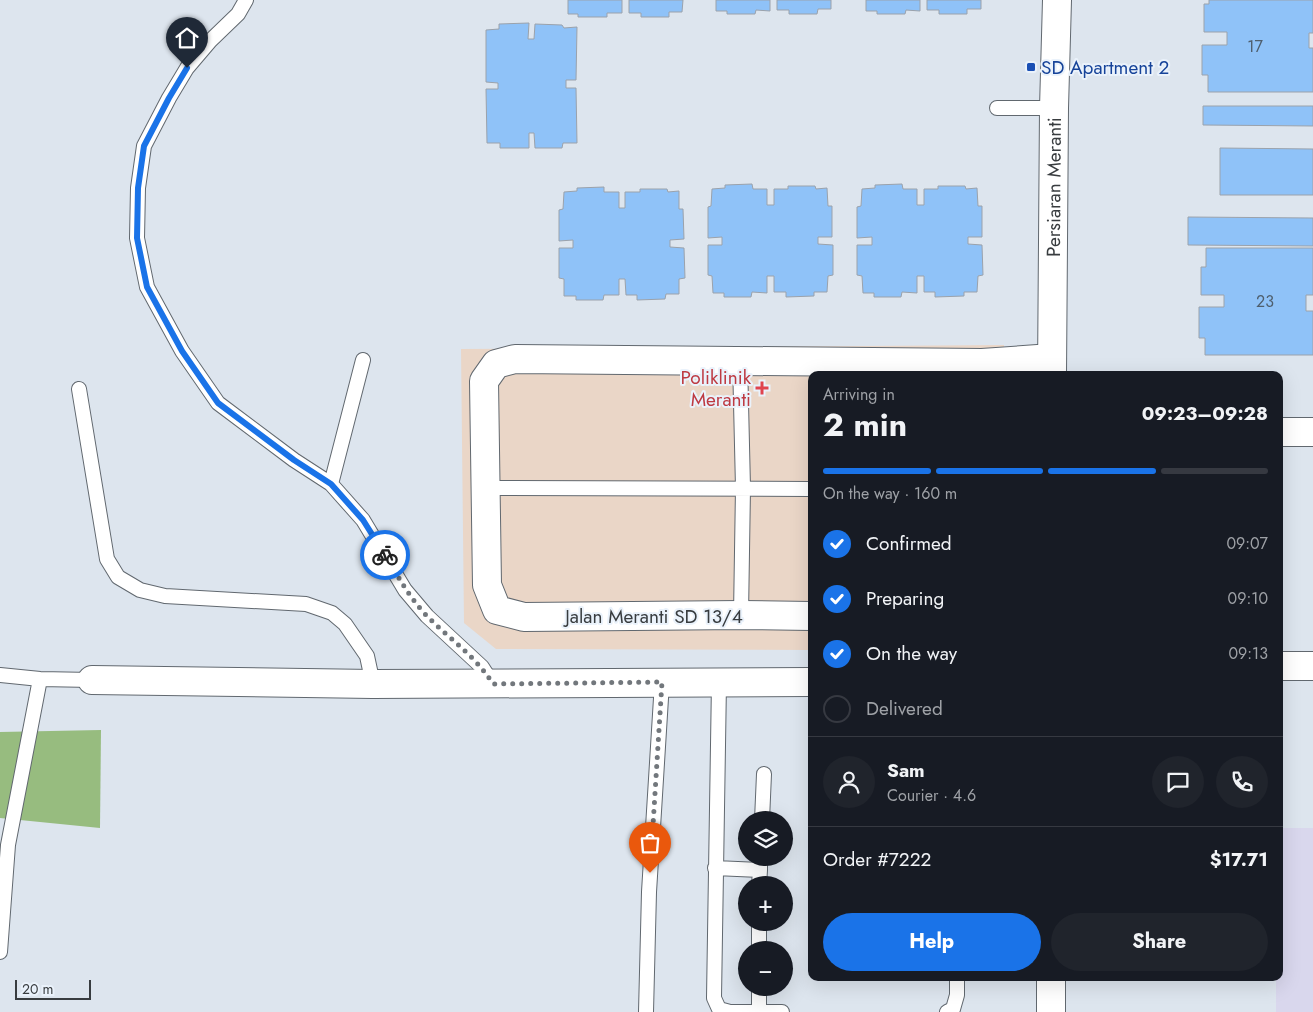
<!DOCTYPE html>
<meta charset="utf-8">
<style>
:root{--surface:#171b24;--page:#20242c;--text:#f1f3f6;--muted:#9ea1a6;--line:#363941;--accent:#1a73e8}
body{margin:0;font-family:Jost,sans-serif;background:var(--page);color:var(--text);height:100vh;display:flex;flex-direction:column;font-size:19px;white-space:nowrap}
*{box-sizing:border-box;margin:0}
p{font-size:16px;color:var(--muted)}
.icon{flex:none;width:28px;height:28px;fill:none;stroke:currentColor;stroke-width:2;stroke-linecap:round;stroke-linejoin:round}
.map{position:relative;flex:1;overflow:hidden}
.drawer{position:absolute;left:808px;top:371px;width:475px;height:610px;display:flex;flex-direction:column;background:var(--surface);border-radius:10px;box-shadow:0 5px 20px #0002}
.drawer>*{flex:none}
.fabs{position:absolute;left:738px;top:811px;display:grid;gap:10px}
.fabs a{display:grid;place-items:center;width:55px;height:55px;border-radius:50%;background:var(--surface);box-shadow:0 5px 20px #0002;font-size:25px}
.scale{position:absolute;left:15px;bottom:12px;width:76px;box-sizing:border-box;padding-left:5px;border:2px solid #383c3f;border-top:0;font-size:14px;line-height:18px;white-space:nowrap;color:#383c3f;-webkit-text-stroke:4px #eaf2fb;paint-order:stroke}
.pin{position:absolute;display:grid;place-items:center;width:42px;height:42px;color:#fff;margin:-51px -21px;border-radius:50% 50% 50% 0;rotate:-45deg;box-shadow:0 0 5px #0007}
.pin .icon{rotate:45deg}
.courier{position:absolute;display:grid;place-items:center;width:50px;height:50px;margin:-25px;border:4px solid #1a73e8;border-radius:50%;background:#fff;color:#222;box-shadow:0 1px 6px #0007}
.overview em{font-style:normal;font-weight:700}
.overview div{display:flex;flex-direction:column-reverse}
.overview{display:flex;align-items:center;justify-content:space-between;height:85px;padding:0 15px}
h1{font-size:32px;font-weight:700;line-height:38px}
.bar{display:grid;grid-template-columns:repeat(4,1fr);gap:8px 5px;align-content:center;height:60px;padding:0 15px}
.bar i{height:6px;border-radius:4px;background:var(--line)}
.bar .selected{background:var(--accent)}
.bar p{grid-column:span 4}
.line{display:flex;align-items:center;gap:12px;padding:0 15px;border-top:1px solid var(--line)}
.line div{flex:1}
.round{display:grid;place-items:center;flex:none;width:52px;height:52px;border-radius:26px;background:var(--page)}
ol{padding:0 15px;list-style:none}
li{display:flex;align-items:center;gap:15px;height:55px}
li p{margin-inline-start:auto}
li .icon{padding:5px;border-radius:50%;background:var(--accent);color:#fff;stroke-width:4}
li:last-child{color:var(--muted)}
li i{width:28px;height:28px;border:2px solid var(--line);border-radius:50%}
.cta{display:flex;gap:10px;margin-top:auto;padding:10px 15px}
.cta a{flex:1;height:58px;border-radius:30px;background:var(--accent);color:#fff;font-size:20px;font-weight:700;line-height:58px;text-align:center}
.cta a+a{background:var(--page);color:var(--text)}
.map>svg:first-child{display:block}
</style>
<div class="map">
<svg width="1313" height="1012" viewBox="0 0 1313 1012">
<rect width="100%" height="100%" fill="#dde5ee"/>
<path fill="#ead6c7" d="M1004 345V375H811V650L496 649 464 623 461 349Z"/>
<path fill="#d9d7ed" d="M1279 828H1313V1012H1276V978H1279Z"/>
<path fill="#97bc7f" d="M101 730 100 828 0 818V732Z"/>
<path fill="#8fc2f8" stroke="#9ba2ab" d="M568 0H622V13H607V17H578V14H568Z
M629 0H683L682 12H669V17H641V13H629Z
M716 0H770V11L756 10 755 14H727V11H716Z
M777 0H831V9H818L817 14H789V10H777Z
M866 0H920V11L906 10 905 14H877V11H866Z
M927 0H981V9H967V14H939V10H927Z
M1209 0H1313V33H1309V48H1313V92H1208V75H1202V45H1227V32H1204V4H1209Z
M529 23 528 39H534L535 24 562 25 564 28 577 27 576 80H566V88H576L577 143H563L562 148H535L534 133H529V148H500V143H487L486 89H498V83L486 82V30L499 29V24Z
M1203 106H1313V126L1203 125Z
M1220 148 1313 149V195H1220Z
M752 184 753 189H767V205H774V189H788V186H815L816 189 827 188 828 206H832V237H818V244L833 245V275L828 276 827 292H814V296L786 297V292H774V276H767V293L752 292 751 297H724V293H713L712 276 708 275V245H722V237L708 238V207L711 206 712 189 725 188V185Z
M902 184 903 189H917V205H924V189H938V186H965L966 189 977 188 978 206H982V237H968V244L982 245 983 275 978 276 977 292H964V296L935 297V292H924V276H917V293L902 292 901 297H874V293H863L862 276 857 275V245H872V237L857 238V207L861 206 862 189 875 188V185Z
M604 187V192H619V208H625V192H640V189H667L668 192 679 191V209H683L684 239 670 240V247L684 248 685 278 679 279V294H666L665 299 637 300V295H626L625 279H619V295H604L603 300H576V296H564V279L559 278V248H573V240L559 241V210L563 209 564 192 577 191V188Z
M1188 217 1313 218V246L1188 245Z
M1206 248H1313V295H1306V311H1313V355H1205V338H1199V307H1224V295H1201V267H1206Z"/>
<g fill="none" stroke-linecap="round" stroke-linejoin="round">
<g stroke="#61686f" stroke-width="16">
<path id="service" d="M246 0 238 14 210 41 187 68 169 98 144 146 138 188 137 238 147 287 182 351 218 403 294 460 331 484 363 520 405 590 427 616 482 667 493 684
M997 108H1054
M740 360 743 488 741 615
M79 389 107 559 118 577 140 590 165 596 306 604 332 613 345 624 367 656 373 684
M331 484 363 360
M486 488 811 489
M0 675 40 679 92 680
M719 682 714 998 719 1009 730 1012H782
M762 820 764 774
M715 868 760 870V858
M759 885 760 870
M759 950V922
M0 952 8 845 40 679
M646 1012 649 892 662 682
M759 1012V988
M947 1012 953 1009 957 995V978"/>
</g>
<g stroke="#61686f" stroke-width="30">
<path id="minor" d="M1279 432H1313
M811 616 741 615 524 617 497 610 487 585 484 381 496 364 515 359 982 363 1052 358
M1279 666H1313
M92 680 373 684 811 682"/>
</g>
<g stroke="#61686f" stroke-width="30">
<g id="tertiary">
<path id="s1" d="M1052 375 1054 108 1057 0"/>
<path d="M1051 1012V978"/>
</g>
</g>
<use href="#service" stroke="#fff" stroke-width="14"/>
<use href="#minor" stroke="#fff" stroke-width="28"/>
<use href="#tertiary" stroke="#fff" stroke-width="28"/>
</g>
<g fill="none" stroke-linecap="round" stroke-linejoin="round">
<path stroke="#72777c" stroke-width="5" stroke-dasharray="0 9" d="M385 555C398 576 409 597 426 615 450 640 474 654 493 684L662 682 650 873"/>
<path stroke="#1a73e8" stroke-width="6" d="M187 68 169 98 144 146 138 188 137 238 147 287 182 351 218 403 294 460 331 484 363 520 385 555"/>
</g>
<rect fill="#1a4fb4" stroke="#eaf2fb" stroke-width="2" x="1026" y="62" width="10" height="10" rx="2.5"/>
<path fill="#e0444e" stroke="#eaf2fb" stroke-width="2" d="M759.5 380.5h5v5h5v5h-5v5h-5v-5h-5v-5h5z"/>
<g text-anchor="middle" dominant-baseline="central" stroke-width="4" stroke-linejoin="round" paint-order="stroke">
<g font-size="16" fill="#4e5e6d">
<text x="1255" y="46">17</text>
<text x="1265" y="301">23</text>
</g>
<g font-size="19" fill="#164399" stroke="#eaf2fb" text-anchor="start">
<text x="1041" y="67">SD Apartment 2</text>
</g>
<g font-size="19" fill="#383c3f" stroke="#eaf2fb">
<text stroke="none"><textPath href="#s1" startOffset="188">Persiaran Meranti</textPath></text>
<text x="654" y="616">Jalan Meranti SD 13/4</text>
</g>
<g font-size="19" fill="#be3a42" stroke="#eaf2fb" text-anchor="end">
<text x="751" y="377">Poliklinik<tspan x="751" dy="22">Meranti</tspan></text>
</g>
</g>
</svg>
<div class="fabs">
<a><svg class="icon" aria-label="layers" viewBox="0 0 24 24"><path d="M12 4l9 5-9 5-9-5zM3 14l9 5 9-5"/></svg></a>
<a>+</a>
<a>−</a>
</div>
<div class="scale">20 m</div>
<div class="pin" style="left:650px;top:873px;background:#ea580c"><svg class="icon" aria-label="bag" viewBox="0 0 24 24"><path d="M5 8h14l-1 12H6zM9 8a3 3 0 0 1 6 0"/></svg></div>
<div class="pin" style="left:187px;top:68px;background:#1f2937"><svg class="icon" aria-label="home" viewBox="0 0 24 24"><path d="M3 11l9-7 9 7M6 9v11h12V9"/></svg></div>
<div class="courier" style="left:385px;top:555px"><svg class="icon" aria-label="bike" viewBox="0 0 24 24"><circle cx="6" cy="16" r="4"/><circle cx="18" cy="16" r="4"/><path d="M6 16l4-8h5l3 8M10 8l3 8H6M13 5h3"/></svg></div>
<section class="drawer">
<div class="overview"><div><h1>2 min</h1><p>Arriving in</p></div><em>09:23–09:28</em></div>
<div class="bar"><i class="selected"></i><i class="selected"></i><i class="selected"></i><i></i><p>On the way · 160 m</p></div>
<ol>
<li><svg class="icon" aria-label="check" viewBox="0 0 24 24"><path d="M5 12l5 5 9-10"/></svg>Confirmed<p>09:07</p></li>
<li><svg class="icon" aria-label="check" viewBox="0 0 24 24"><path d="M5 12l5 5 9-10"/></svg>Preparing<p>09:10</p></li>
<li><svg class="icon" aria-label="check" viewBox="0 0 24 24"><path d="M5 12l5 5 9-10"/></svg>On the way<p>09:13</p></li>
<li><i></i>Delivered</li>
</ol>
<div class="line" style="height:90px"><a class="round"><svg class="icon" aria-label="person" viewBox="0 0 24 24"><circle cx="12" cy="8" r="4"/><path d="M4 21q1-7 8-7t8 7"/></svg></a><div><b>Sam</b><p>Courier · 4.6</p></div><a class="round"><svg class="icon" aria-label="chat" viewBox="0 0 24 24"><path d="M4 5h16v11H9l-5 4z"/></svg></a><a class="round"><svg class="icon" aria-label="phone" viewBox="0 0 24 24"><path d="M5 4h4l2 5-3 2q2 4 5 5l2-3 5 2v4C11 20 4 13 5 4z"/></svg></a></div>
<div class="line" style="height:65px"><div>Order #7222</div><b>$17.71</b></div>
<div class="cta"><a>Help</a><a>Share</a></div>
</section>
</div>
